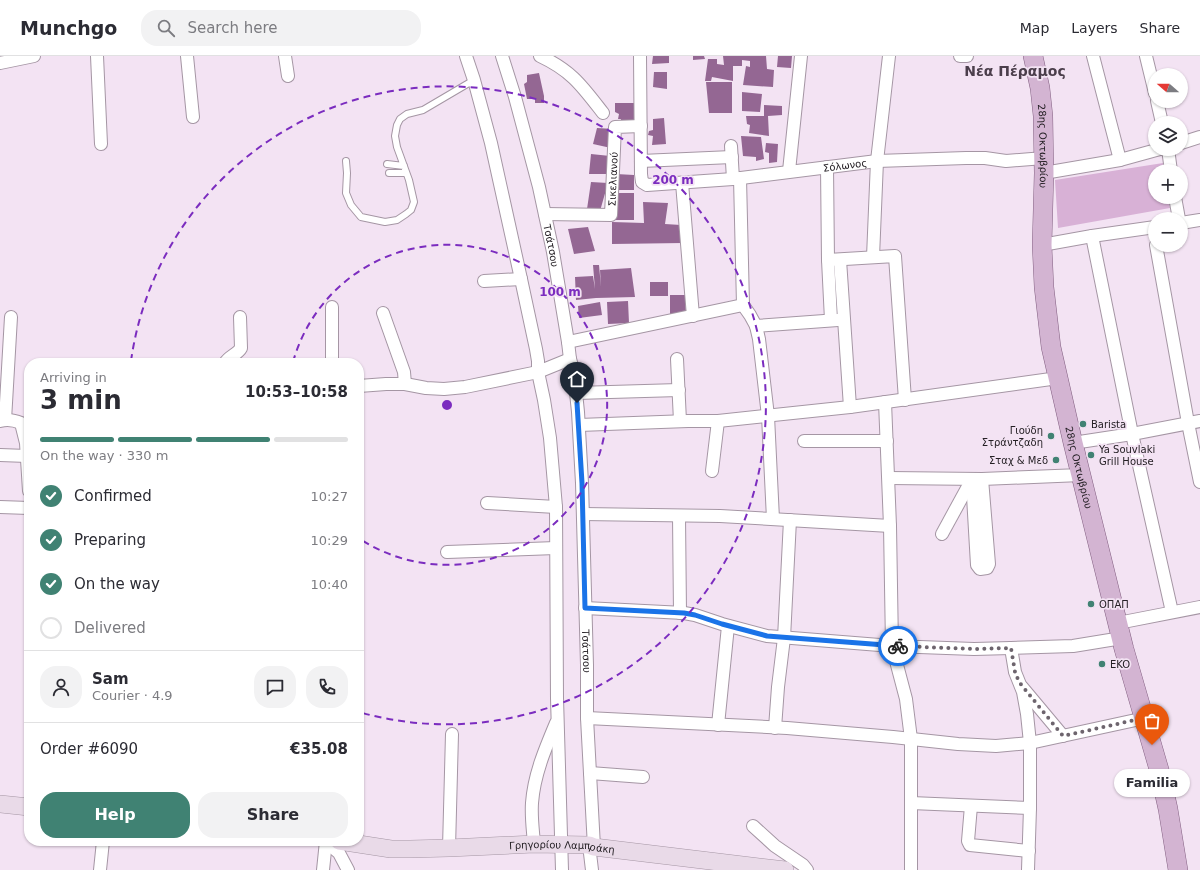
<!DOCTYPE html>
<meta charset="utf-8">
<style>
:root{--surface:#fff;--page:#f2f2f3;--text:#2b2b33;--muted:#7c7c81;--line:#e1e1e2;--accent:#408273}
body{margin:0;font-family:"DejaVu Sans",sans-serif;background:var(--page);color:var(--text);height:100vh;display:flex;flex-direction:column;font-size:15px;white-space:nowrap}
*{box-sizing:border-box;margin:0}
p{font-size:13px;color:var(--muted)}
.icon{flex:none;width:22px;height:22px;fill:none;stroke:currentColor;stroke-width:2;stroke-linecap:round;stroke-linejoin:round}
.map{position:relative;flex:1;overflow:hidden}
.drawer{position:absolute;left:24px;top:302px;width:340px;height:488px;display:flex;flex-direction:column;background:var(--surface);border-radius:16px;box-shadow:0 1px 3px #0004}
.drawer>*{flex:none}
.needle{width:26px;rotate:290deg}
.buttons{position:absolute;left:1148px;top:12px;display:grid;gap:8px}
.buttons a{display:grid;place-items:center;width:40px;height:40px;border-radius:50%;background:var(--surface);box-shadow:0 1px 3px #0004;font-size:20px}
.pin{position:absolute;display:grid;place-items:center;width:34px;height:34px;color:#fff;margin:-41px -17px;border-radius:50% 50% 50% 0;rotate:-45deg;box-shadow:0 0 4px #0007}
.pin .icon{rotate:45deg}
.courier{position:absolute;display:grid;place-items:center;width:40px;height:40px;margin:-20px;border:3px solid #1a73e8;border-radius:50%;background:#fff;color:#222;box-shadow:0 1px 5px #0007}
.bubble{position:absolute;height:28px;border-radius:14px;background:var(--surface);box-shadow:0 1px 3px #0004;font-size:13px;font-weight:700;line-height:28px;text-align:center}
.summary em{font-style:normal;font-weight:700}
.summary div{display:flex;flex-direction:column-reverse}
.summary{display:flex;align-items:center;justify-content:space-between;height:68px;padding:0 16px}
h1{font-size:26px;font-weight:700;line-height:30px}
.bar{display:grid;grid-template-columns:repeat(4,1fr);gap:6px 4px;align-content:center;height:48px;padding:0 16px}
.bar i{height:5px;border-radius:3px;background:var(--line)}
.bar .active{background:var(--accent)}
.bar p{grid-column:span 4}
.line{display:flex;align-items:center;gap:10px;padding:0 16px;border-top:1px solid var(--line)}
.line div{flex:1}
.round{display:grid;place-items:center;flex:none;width:42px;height:42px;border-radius:16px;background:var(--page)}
ol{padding:0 16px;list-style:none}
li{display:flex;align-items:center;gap:12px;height:44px}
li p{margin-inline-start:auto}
li .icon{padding:4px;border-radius:50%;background:var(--accent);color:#fff;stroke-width:4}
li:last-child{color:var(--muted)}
li i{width:22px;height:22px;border:2px solid var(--line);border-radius:50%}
.action{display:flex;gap:8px;margin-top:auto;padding:8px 16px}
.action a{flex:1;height:46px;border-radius:16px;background:var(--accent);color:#fff;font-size:16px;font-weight:700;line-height:46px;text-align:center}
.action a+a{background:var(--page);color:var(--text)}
header{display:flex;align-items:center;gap:24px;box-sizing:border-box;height:56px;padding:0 20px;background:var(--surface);border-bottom:1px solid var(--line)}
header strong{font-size:19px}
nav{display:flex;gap:22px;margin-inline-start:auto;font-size:14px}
.search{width:280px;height:36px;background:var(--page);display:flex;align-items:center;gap:10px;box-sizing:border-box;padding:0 14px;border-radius:16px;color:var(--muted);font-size:15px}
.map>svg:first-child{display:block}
</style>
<header>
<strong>Munchgo</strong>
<div class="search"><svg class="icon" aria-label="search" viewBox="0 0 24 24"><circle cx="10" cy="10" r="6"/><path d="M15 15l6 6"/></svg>Search here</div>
<nav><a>Map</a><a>Layers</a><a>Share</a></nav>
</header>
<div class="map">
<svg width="1200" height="814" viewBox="0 0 1200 814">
<rect width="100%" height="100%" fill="#f3e3f3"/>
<path fill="#d8b1d6" d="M1163 107 1164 115H1155V141H1168L1170 152 1058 172 1055 124Z"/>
<path fill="#946793" d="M653 0H669V7L652 8Z
M693 0H704L705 3 693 4Z
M723 0H766L767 13 774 14 773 31 743 29 746 10 750 11V5L742 4V10H733V25L712 21 711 25H705L708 3H717V8L724 9Z
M778 0H792L791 12 777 11Z
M654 16H667V33L653 31Z
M539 17 544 40V47H535V43H527L524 28 527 26V19Z
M706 26H732V57H709Z
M742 36 762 38 760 56 742 55Z
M615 47H634V68L620 67 621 63H618L619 58 615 56Z
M764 49 782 50V59L768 60 769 80 749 77 750 69 747 68 746 60H764Z
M664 62 666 88 652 89 653 80 648 79 649 75 653 74V63Z
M597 72 614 73 611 92 593 88Z
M741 80 761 81 764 103 756 105V101L743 100Z
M766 87 778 88 777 106 769 107V97L765 96Z
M591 98 610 100 608 118H589Z
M616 118 634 119V134H616Z
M591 126 608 127 600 155 587 153Z
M616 137H634V164H614Z
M643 146 668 147 665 168 681 169 683 187 612 188V166L644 167Z
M588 171 595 195 574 198 568 173Z
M593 209H599L601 231 600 214 631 212 635 241 596 242 576 244 575 221 593 220 595 233Z
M650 226H668V240H650Z
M670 239H685L686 257 670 262Z
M628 245 629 267 608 268 607 246Z
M600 246 602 259 579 262 578 250Z"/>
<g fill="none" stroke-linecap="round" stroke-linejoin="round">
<g stroke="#a596a4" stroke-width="8">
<path id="lane" d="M346 105 347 117 346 137 351 149 361 161 385 166 397 164 406 158 411 154 414 146 409 124 397 91 395 80 397 69 400 63 407 58 423 54 474 24
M387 108 404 110
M389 117H406"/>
</g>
<g stroke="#a596a4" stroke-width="14">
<g id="street">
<path d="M97 0 101 88"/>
<path d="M187 0 193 61"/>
<path d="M285 0 288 20"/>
<path d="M466 0 474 24 491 87 521 223 536 293 538 305V316L544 344 550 382 556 451 557 642 562 814"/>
<path id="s1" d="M502 0 515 41 539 131 553 196 568 286 570 303 574 317 578 356 582 427 587 609V662L594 791"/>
<path d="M540 0C572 15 582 30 603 57"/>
<path id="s2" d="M640 0 641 118 642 126 647 129 733 123 877 105 966 102H985L1006 105 1044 102"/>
<path d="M960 0H967"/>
<path d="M1093 0 1120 104"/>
<path d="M1146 0 1155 37"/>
<path d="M0 7 34 0"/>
<path d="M1157 45 1162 67"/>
<path d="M1181 87 1200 81"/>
<path d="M731 90 733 123"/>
<path d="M1168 93 1171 115"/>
<path d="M641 105 732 101"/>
<path d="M827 111 828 204 831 264"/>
<path d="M789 115 801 0"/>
<path d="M1044 117 1120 104 1160 93"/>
<path d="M740 122 743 249 750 259 756 270 759 283 768 360 773 463"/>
<path d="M682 127 693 260"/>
<path d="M1175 141 1179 163"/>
<path id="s3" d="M545 158 611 159 615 71 641 70"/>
<path d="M1181 167 1200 164"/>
<path d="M1092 180 1132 378 1172 556"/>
<path d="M1042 189 1092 180 1155 171"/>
<path d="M1156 189 1188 367 1200 426"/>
<path d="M873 201 877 105 889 0"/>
<path d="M828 204 895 200 905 344"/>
<path d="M840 204 850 351"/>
<path d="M484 225 521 223"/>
<path d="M332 251V307"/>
<path d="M383 257 404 316 405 328"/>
<path d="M756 270 838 264"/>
<path d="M568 286 743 249"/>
<path d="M677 303 680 365"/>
<path d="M225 307C229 300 238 298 241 292L240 261"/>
<path d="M359 330 386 328H405L426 332 444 333 465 331 538 316 570 303"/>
<path d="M576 337 679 334"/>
<path d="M885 346 890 470 892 590 906 643 911 683V814"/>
<path d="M5 364 11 261"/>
<path d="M0 365C7 363 14 364 21 367L26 387 29 435"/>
<path d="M579 369 688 365H718L850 351 1058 322"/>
<path d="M804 385H887"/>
<path d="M1073 387 1132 378 1200 365"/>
<path d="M0 399 27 400"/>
<path d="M712 415 718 365"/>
<path d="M889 422 982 423 1081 419"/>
<path d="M972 423 977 509 980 513 987 512 989 508 982 423"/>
<path d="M487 447 556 451"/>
<path d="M0 451 29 452"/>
<path d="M583 458 720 460 890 470"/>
<path d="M679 460 680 557"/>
<path d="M942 478 972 423"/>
<path d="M447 496 556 492"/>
<path d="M585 552 684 557 695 559 722 568 767 580 892 590 974 593 1011 592 1073 590 1122 582"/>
<path d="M1118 567 1200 551"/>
<path d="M1011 592 1015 616 1023 636 1027 658 1030 687V752L1028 814"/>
<path d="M1022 631 1063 680"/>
<path d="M587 662 787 672 893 681 958 688 996 690 1030 687 1145 662"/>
<path d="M718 669 728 570"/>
<path d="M775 672 778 631 784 582 790 464"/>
<path d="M590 717 643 721"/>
<path d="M911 747 1030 752"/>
<path d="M971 750 968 785 970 789 1029 795"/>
<path d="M753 770 775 790 803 809 807 814"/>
<path d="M326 786 339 797 348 814"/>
<path d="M534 788C533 774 531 761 532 747 534 719 545 693 556 667"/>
<path d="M589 789 592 814"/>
<path d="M449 792 452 678"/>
<path d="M100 814 103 785"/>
<path d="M323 814 326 785"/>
</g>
</g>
<g stroke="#a596a4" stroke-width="18">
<g id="secondary">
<path d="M0 748 29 751"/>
<path id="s4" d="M339 785 391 793H410L449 792 534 788 589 789 594 791 785 814"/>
</g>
</g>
<g stroke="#836082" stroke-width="20">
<g id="primary">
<path id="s5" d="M1033 0 1040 32 1043 60 1044 117 1042 189 1044 231 1051 291 1073 387 1124 593 1160 717 1168 753 1178 814"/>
</g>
</g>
<use href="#lane" stroke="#fff" stroke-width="6"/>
<use href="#street" stroke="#fff" stroke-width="12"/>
<use href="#secondary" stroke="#e9dae8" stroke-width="17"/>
<use href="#primary" stroke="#d3b4d2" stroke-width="19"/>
</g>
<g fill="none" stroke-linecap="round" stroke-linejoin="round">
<path stroke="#6d646d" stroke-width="4" stroke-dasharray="0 7.2" d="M898 590 974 593 1011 592 1015 616 1019 626 1063 680 1144 662 1152 689"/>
<path stroke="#1a73e8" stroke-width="5" d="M577 347 582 427 585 552 684 557 695 559 722 568 767 580 898 590"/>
</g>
<g fill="none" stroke="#7b2cbf" stroke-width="2" stroke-dasharray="7 5">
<path d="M293 306A160 160 0 1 1 360 483"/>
<path d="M131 305A319 319 0 1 1 359 656"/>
</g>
<g fill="#408273" stroke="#f3e3f3" stroke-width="1.5">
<circle cx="1083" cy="368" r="4"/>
<circle cx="1051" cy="380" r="4"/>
<circle cx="1091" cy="399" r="4"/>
<circle cx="1056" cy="404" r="4"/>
<circle cx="1091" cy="548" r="4"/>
<circle cx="1102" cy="608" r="4"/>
</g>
<g text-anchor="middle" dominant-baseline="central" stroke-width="3.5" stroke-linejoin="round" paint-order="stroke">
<g font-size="10" fill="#252025" stroke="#f3e3f3">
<text stroke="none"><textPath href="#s5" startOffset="91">28ης Οκτωβρίου</textPath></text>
<text stroke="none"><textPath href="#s2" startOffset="331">Σόλωνος</textPath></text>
<text stroke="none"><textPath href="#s3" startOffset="102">Σικελιανού</textPath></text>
<text stroke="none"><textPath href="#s1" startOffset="196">Τσάτσου</textPath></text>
<text stroke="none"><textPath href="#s5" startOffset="416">28ης Οκτωβρίου</textPath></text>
<text stroke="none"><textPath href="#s1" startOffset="604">Τσάτσου</textPath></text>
<text stroke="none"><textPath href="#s4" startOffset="224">Γρηγορίου Λαμπράκη</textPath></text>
</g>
<g font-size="10" fill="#252025" stroke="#f3e3f3" text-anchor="start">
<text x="1091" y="368">Barista</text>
<text x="1043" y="374" text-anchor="end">Γιούδη<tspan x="1043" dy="12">Στράντζαδη</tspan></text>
<text x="1099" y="393">Ya Souvlaki<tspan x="1099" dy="12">Grill House</tspan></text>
<text x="1048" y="404" text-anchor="end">Σταχ &amp; Μεδ</text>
<text x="1099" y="548">ΟΠΑΠ</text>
<text x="1110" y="608">EKO</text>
</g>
<g font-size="14" font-weight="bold" fill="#4b3e4b" stroke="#f3e3f3">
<text x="1015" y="15">Νέα Πέραμος</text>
</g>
</g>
<circle cx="447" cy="349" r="6" fill="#7b2cbf" stroke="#f3e3f3" stroke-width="2"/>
<g font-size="12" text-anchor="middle" font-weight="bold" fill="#7b2cbf" stroke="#f3e3f3" stroke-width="3.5" stroke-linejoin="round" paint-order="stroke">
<text x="673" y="128">200 m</text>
<text x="560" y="240">100 m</text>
</g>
</svg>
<div class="buttons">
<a><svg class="needle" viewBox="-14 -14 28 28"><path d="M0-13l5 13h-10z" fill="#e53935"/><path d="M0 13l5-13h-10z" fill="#7c7c81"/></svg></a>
<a><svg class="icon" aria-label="layers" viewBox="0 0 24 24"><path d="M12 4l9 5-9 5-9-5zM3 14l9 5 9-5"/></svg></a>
<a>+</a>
<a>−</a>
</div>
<div class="pin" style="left:1152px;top:689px;background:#ea580c"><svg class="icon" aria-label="bag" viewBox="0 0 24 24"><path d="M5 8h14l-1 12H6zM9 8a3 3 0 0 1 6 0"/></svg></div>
<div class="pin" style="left:577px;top:347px;background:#1f2937"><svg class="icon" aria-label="home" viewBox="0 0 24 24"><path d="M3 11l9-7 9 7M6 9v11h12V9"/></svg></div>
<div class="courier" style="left:898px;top:590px"><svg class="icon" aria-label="bike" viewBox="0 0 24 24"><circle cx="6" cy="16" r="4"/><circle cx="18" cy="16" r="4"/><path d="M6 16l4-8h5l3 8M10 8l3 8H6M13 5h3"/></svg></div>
<div class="bubble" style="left:1114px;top:713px;width:76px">Familia</div>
<section class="drawer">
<div class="summary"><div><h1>3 min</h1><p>Arriving in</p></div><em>10:53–10:58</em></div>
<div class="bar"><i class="active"></i><i class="active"></i><i class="active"></i><i></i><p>On the way · 330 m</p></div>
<ol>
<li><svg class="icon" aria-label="check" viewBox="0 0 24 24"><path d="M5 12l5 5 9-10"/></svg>Confirmed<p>10:27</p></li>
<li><svg class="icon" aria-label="check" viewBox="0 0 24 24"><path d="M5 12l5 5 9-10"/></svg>Preparing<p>10:29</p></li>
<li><svg class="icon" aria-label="check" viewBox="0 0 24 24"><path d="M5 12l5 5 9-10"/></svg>On the way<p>10:40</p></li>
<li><i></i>Delivered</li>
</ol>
<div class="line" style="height:72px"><a class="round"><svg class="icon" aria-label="person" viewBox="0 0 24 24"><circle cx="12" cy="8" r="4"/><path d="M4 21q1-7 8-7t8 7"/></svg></a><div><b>Sam</b><p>Courier · 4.9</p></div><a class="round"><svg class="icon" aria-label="chat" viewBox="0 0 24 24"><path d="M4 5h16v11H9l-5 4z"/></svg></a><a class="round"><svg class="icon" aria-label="phone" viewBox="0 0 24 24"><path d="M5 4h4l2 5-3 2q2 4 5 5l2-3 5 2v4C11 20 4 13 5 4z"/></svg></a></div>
<div class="line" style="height:52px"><div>Order #6090</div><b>€35.08</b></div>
<div class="action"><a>Help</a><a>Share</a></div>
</section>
</div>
